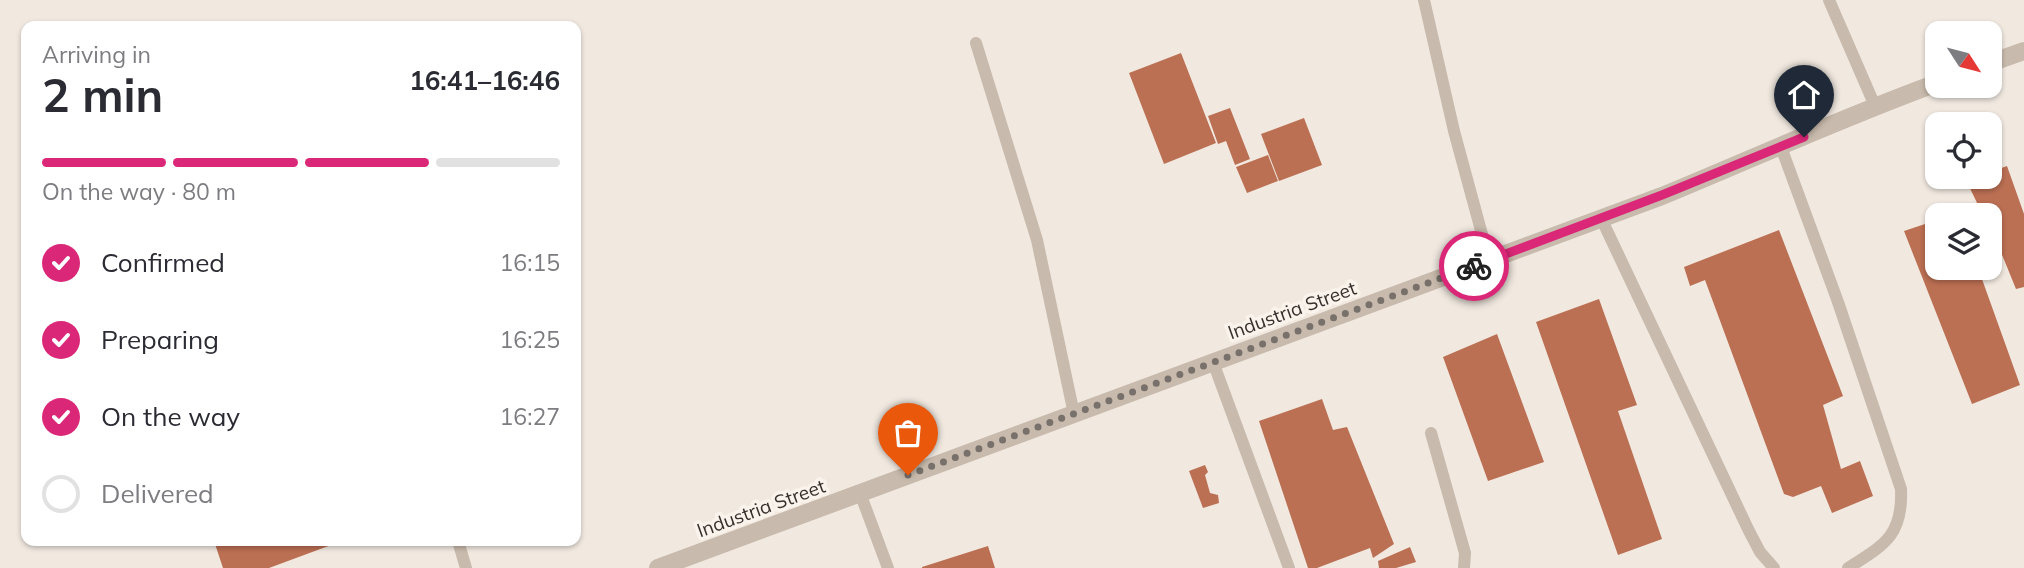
<!DOCTYPE html>
<meta charset="utf-8">
<style>
:root{--surface:#fff;--page:#f7f7f7;--text:#2b2b33;--muted:#7c7c81;--line:#e1e1e2;--accent:#db2777}
body{margin:0;font-family:Mulish,sans-serif;background:var(--page);color:var(--text);height:100vh;display:flex;flex-direction:column;font-size:26px;white-space:nowrap}
*{box-sizing:border-box;margin:0}
p{font-size:23px;color:var(--muted)}
.icon{flex:none;width:38px;height:38px;fill:none;stroke:currentColor;stroke-width:2;stroke-linecap:round;stroke-linejoin:round}
.map{position:relative;flex:1;overflow:hidden}
.side{position:absolute;left:21px;top:21px;width:560px;height:525px;display:flex;flex-direction:column;background:var(--surface);border-radius:14px;box-shadow:0 2px 5px #0004}
.side>*{flex:none}
.needle{width:46px;rotate:126deg}
.tools{position:absolute;left:1925px;top:21px;display:grid;gap:14px}
.tools a{display:grid;place-items:center;width:77px;height:77px;border-radius:14px;background:var(--surface);box-shadow:0 2px 5px #0004;font-size:35px}
.pin{position:absolute;display:grid;place-items:center;width:60px;height:60px;color:#fff;margin:-72px -30px;border-radius:50% 50% 50% 0;rotate:-45deg;box-shadow:0 0 7px #0007}
.pin .icon{rotate:45deg}
.courier{position:absolute;display:grid;place-items:center;width:70px;height:70px;margin:-35px;border:5px solid #db2777;border-radius:50%;background:#fff;color:#222;box-shadow:0 2px 9px #0007}
.headline em{font-style:normal;font-weight:700}
.headline div{display:flex;flex-direction:column-reverse}
.headline{display:flex;align-items:center;justify-content:space-between;height:119px;padding:0 21px}
h1{font-size:46px;font-weight:700;line-height:52px}
.bar{display:grid;grid-template-columns:repeat(4,1fr);gap:10px 7px;align-content:center;height:84px;padding:0 21px}
.bar i{height:9px;border-radius:5px;background:var(--line)}
.bar .on{background:var(--accent)}
.bar p{grid-column:span 4}
ol{padding:0 21px;list-style:none}
li{display:flex;align-items:center;gap:21px;height:77px}
li p{margin-inline-start:auto}
li .icon{padding:7px;border-radius:50%;background:var(--accent);color:#fff;stroke-width:4}
li:last-child{color:var(--muted)}
li i{width:38px;height:38px;border:4px solid var(--line);border-radius:50%}
.map>svg:first-child{display:block}
</style>
<div class="map">
<svg width="2024" height="568" viewBox="0 0 2024 568">
<rect width="100%" height="100%" fill="#f1e9e0"/>
<path fill="#bb6f53" d="M1181 53 1216 143 1164 164 1129 73Z
M1230 108 1250 159 1235 165 1226 141 1218 144 1208 116Z
M1304 118 1322 165 1279 181 1261 134Z
M1268 155 1278 181 1247 193 1236 167Z
M2007 166 2024 214V287L2016 289 1994 235 1990 236V215H1955L1979 207 1966 180 1976 177H1990V172Z
M1937 220V268H1978L2020 385 1972 404 1904 231Z
M1779 230 1843 396 1823 405 1841 469 1860 461 1873 496 1832 513 1821 486 1793 497 1784 494 1705 280 1690 286 1684 267Z
M1599 299 1637 405 1618 411 1662 539 1618 555 1536 322Z
M1497 334 1544 462 1488 481 1443 357Z
M1322 399 1333 430 1347 427 1394 544 1373 558 1370 548 1317 568H1308L1259 421Z
M1205 465 1208 472 1205 475 1210 493 1218 495 1219 503 1203 508 1189 471Z
M223 541H342L269 568H223L215 544Z
M988 546 995 568H922V567Z
M1410 547 1416 562 1396 568H1379L1378 561Z"/>
<g fill="none" stroke-linecap="round" stroke-linejoin="round">
<path stroke="#c8baac" stroke-width="12" d="M1424 0 1454 131 1489 260
M1829 0 1875 106
M976 43 1037 240 1074 414
M1781 147 1838 302 1901 489C1903 536 1884 545 1848 568
M1601 218 1748 529 1760 552 1774 568
M1213 362 1289 568
M1431 433 1465 553 1464 568
M860 493 888 568
M458 541 466 568"/>
<path stroke="#c8baac" stroke-width="18" d="M1990 63 2024 51
M658 568 1662 196C1754 158 1844 117 1937 83"/>
</g>
<g fill="none" stroke-linecap="round" stroke-linejoin="round">
<path stroke="#78706a" stroke-width="7" stroke-dasharray="0 12.6" d="M908 475 1474 266"/>
<path stroke="#db2777" stroke-width="9" d="M1474 266 1662 195 1804 137"/>
</g>
<g text-anchor="middle" dominant-baseline="central" stroke-width="7" stroke-linejoin="round" paint-order="stroke">
<g font-size="19" fill="#372f2b" stroke="#f9f3ec">
<text transform="translate(1292 310) rotate(-20)">Industria Street</text>
<text transform="translate(761 508) rotate(-20)">Industria Street</text>
</g>
</g>
</svg>
<div class="tools">
<a><svg class="needle" viewBox="-14 -14 28 28"><path d="M0-13l5 13h-10z" fill="#e53935"/><path d="M0 13l5-13h-10z" fill="#7c7c81"/></svg></a>
<a><svg class="icon" aria-label="locate" viewBox="0 0 24 24"><circle cx="12" cy="12" r="6"/><path d="M12 2v4M12 18v4M2 12h4M18 12h4"/></svg></a>
<a><svg class="icon" aria-label="layers" viewBox="0 0 24 24"><path d="M12 4l9 5-9 5-9-5zM3 14l9 5 9-5"/></svg></a>
</div>
<div class="pin" style="left:908px;top:475px;background:#ea580c"><svg class="icon" aria-label="bag" viewBox="0 0 24 24"><path d="M5 8h14l-1 12H6zM9 8a3 3 0 0 1 6 0"/></svg></div>
<div class="pin" style="left:1804px;top:137px;background:#1f2937"><svg class="icon" aria-label="home" viewBox="0 0 24 24"><path d="M3 11l9-7 9 7M6 9v11h12V9"/></svg></div>
<div class="courier" style="left:1474px;top:266px"><svg class="icon" aria-label="bike" viewBox="0 0 24 24"><circle cx="6" cy="16" r="4"/><circle cx="18" cy="16" r="4"/><path d="M6 16l4-8h5l3 8M10 8l3 8H6M13 5h3"/></svg></div>
<section class="side">
<div class="headline"><div><h1>2 min</h1><p>Arriving in</p></div><em>16:41–16:46</em></div>
<div class="bar"><i class="on"></i><i class="on"></i><i class="on"></i><i></i><p>On the way · 80 m</p></div>
<ol>
<li><svg class="icon" aria-label="check" viewBox="0 0 24 24"><path d="M5 12l5 5 9-10"/></svg>Confirmed<p>16:15</p></li>
<li><svg class="icon" aria-label="check" viewBox="0 0 24 24"><path d="M5 12l5 5 9-10"/></svg>Preparing<p>16:25</p></li>
<li><svg class="icon" aria-label="check" viewBox="0 0 24 24"><path d="M5 12l5 5 9-10"/></svg>On the way<p>16:27</p></li>
<li><i></i>Delivered</li>
</ol>
</section>
</div>
